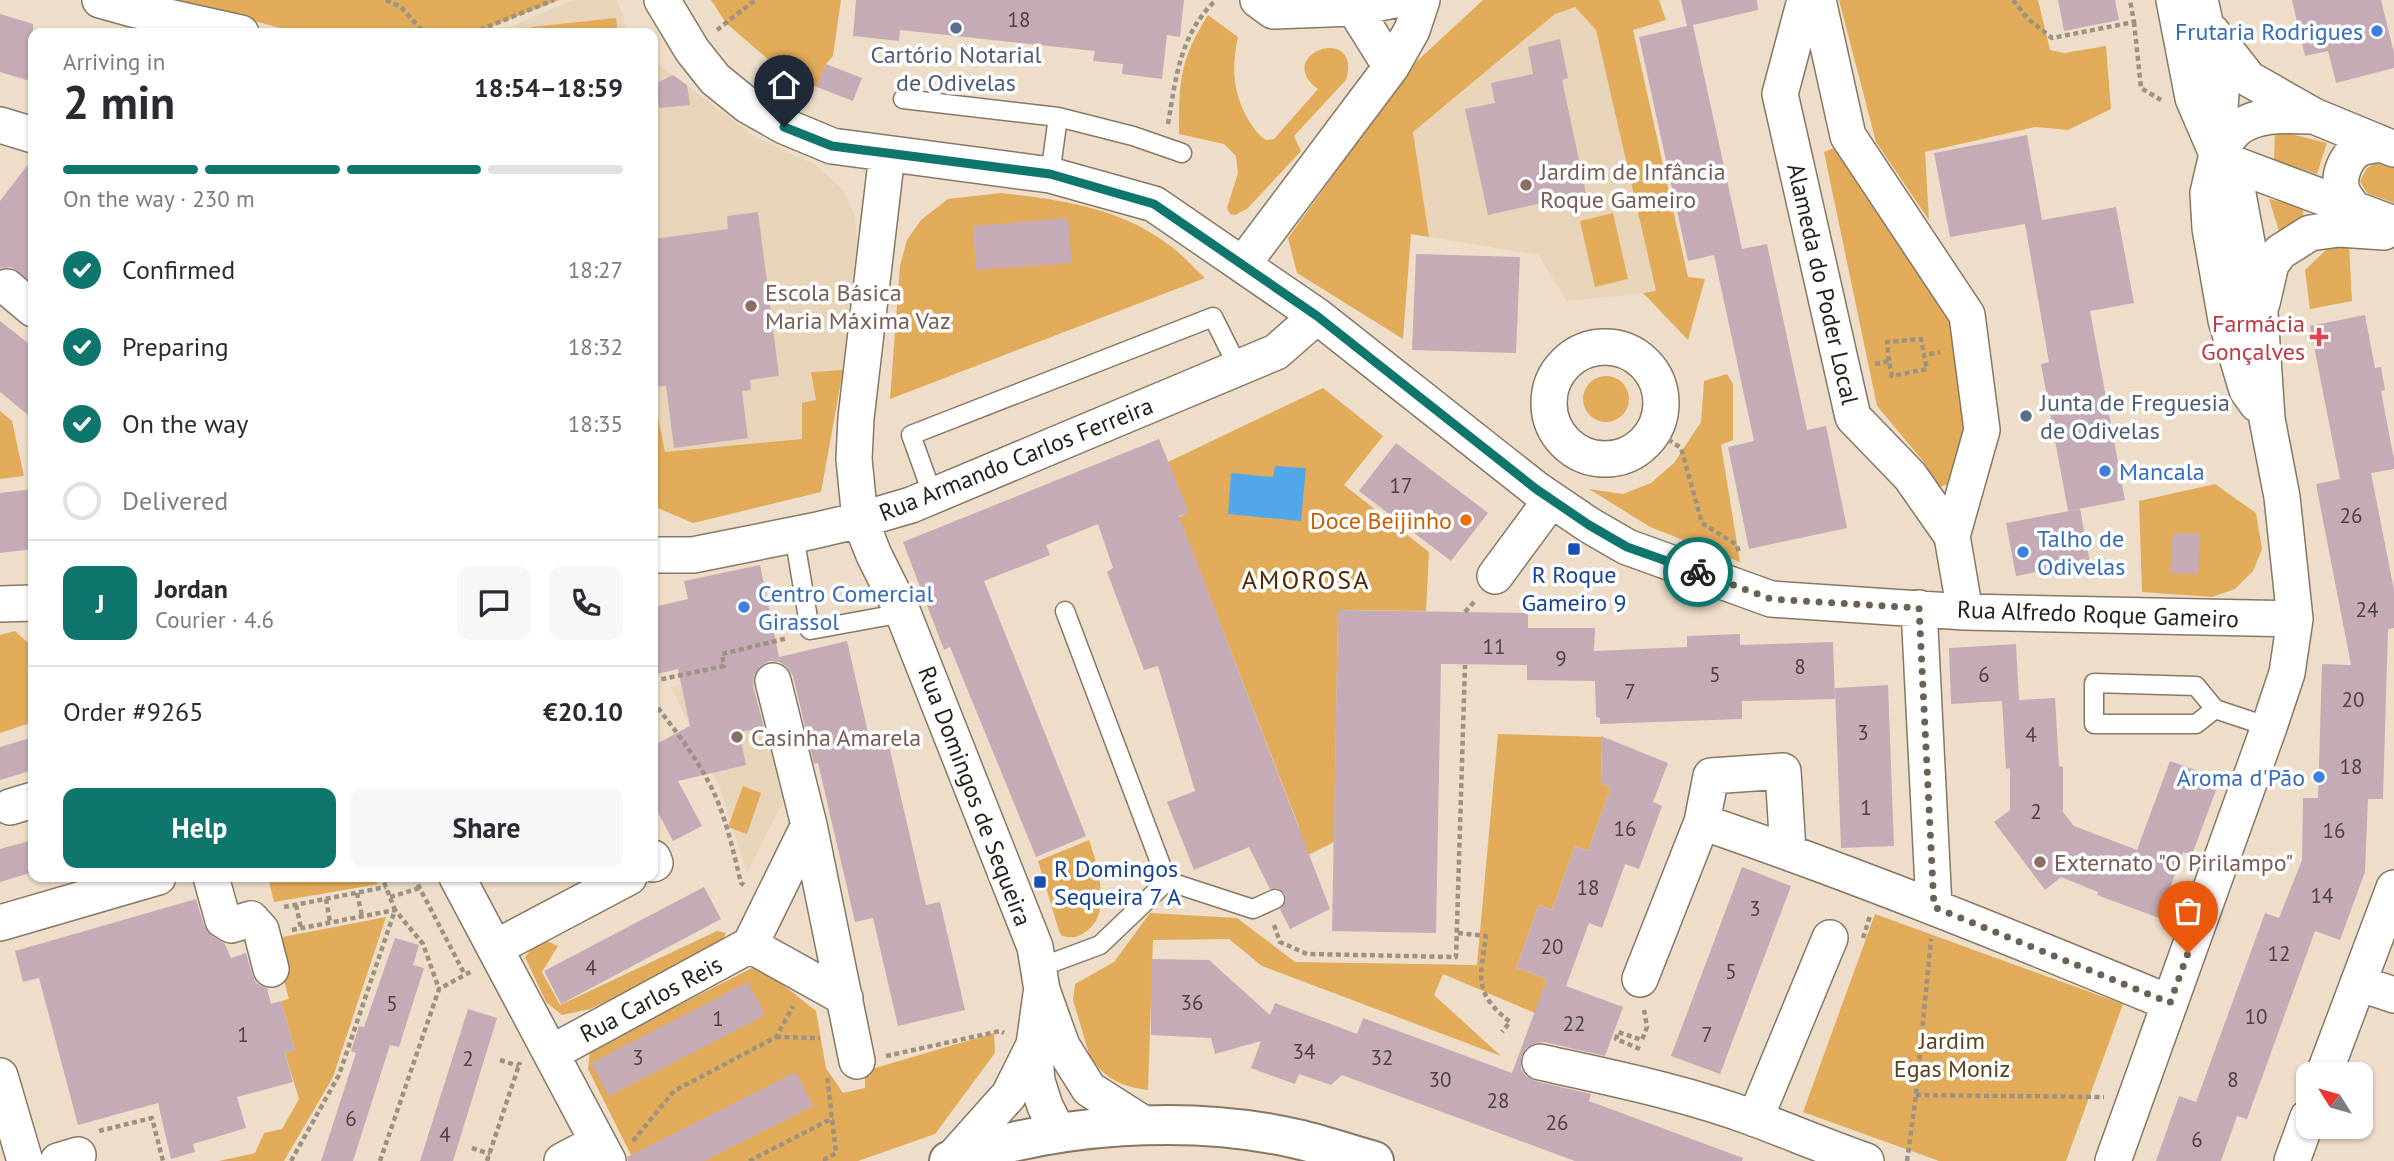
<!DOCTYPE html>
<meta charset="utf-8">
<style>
:root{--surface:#fff;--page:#f7f7f7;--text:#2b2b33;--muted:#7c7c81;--line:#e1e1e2;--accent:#0f766e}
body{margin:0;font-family:"PT Sans",sans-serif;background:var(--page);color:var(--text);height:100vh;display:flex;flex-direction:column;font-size:26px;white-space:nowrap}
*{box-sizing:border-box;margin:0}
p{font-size:23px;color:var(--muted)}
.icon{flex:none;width:38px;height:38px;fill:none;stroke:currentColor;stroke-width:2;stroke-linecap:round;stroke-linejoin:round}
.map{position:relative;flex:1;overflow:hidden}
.side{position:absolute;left:28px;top:28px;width:630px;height:854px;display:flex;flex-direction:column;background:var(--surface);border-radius:14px;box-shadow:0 2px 5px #0004}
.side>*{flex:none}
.needle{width:46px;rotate:307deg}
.buttons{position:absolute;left:2296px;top:1062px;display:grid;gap:14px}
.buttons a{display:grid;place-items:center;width:77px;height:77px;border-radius:14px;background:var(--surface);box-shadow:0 2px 5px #0004;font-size:35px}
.pin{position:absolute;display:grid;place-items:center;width:60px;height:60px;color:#fff;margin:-72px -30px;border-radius:50% 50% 50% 0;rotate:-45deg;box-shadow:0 0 7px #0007}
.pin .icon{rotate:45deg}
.courier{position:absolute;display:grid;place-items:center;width:70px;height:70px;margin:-35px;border:5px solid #0f766e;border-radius:50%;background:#fff;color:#222;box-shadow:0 2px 9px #0007}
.summary em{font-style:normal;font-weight:600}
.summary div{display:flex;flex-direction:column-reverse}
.summary{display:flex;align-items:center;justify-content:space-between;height:119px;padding:0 35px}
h1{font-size:46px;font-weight:600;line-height:52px}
.bar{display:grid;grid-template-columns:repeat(4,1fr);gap:10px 7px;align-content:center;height:84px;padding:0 35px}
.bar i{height:9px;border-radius:5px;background:var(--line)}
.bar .on{background:var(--accent)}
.bar p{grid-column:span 4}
.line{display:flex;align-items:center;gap:18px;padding:0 35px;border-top:2px solid var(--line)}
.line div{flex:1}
.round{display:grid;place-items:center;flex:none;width:74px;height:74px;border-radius:14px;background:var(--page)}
ol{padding:0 35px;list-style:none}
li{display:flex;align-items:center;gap:21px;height:77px}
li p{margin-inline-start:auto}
li .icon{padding:7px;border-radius:50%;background:var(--accent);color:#fff;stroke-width:4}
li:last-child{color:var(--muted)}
li i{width:38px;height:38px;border:4px solid var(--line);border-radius:50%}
.cta{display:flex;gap:14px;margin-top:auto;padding:14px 35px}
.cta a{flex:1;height:80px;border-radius:14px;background:var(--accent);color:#fff;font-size:28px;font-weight:600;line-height:80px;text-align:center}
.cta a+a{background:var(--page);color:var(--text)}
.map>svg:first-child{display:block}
</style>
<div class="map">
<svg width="2394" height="1161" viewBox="0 0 2394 1161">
<rect width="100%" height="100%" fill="#eedec9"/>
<path fill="#e8d4b8" d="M573 0H617L628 33H495Z
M1575 7 1596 30 1656 292 1567 301 1538 255 1429 237 1413 132 1555 14Z
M653 60 755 137 816 165 844 191 855 216 857 242 843 370 821 492 693 523 653 506Z
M764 664 789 790 747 873 720 788 671 687Z"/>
<path fill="#e2ab59" d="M176 0H559L474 33H294L288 30Z
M711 0H841L833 56 826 64 817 87 777 67 726 23Z
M1483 0H1659L1666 20 1633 30 1688 277 1705 279 1688 340 1643 293 1656 291 1596 30 1575 7 1555 14 1413 132 1429 237 1411 234 1403 339 1297 273 1288 238 1415 63Z
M1839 0H2038L2050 50 2064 53 2106 46 2111 109 2068 130 2035 127 1925 152 1929 220 1876 142Z
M1208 15 1238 37C1231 69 1233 96 1251 124 1256 131 1259 136 1266 140L1274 139 1318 89C1271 54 1363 22 1346 80L1294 136 1301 151 1247 209 1235 215 1230 214 1227 208 1238 173 1236 156 1224 144 1179 134C1179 82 1179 61 1208 15Z
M616 18 618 33H532L531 27Z
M2283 132 2327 143 2317 174 2274 160 2275 133Z
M1839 146 1955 316 1968 438 1956 482 1939 487 1923 461 1877 406 1824 152Z
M2376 163 2394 166V203L2367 193 2360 181 2367 168Z
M1001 193C1058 199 1122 208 1169 245 1182 254 1193 267 1205 278L890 399 900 266 907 240 921 220 948 199Z
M2269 199 2303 207V218L2279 231Z
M1613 213 1628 279 1595 287 1580 221Z
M2349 245 2352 301 2310 309 2305 270 2327 249Z
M843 370 821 492 693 523 653 506V412H657L665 452 802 439V403L816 400 811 372Z
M1727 374 1733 384V440L1721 445 1740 562 1650 527 1589 489 1623 494 1651 483 1674 463 1701 422 1704 381Z
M1583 399a23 23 0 1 1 46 0a23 23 0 1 1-46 0Z
M1323 388 1383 436 1344 485 1429 552 1426 611 1338 610 1334 842 1264 877 1252 846 1299 827 1179 517 1188 513 1168 462Z
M0 411 12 421 24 476 0 479Z
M2215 484 2256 513 2262 549 2253 571 2235 589 2212 597 2142 592 2139 501Z
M15 631 27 642 33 644V722L0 733V635Z
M1498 734 1601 737 1602 784 1611 787 1588 851 1575 846 1552 910 1539 905 1516 968 1547 979 1535 1013 1443 974 1434 995 1501 1056 1262 966 1229 939 1153 940 1148 1090C1123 1087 1105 1079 1090 1057L1073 1000 1075 984 1114 962 1150 913 1237 918 1295 962 1477 965Z
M743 786 761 793 747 834 728 827Z
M1089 840C1097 864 1112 912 1088 930 1079 937 1073 939 1062 936L1059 931 1038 861Z
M268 877H366L379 884 274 902Z
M1875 914 2123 1004 2066 1161H1939L1803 1112Z
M386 917 333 1077 284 1161H219L255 1153 264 1133 282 1129 299 1099 285 1053 295 1050 281 1001 289 999 272 939Z
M717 931 726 933 718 948 590 1009 562 1015 546 1002 525 957 540 938 558 946 542 972 560 1005Z
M758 965 816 1011 826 1068 843 1093 865 1088V1071L994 1033 995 1053 935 1134 858 1161H634L588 1069 590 1050Z"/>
<path fill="#52a7e8" d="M1275 466 1306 468 1301 521 1228 514 1231 473 1273 477Z"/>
<path fill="#c4abb6" d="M856 0H1184L1180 37 1167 35 1162 79 1122 74 1123 64 1093 61 1095 51 900 30 899 41 853 36Z
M1681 0H1757L1758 10 1693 25 1742 249 1767 244 1807 430 1826 426 1847 528 1749 549 1728 447 1754 441 1714 255 1688 261 1639 37 1687 26Z
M2058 0H2115L2119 20 2064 31Z
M2292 0H2381L2394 53V68L2336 83 2328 51 2305 56Z
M0 14 33 24V82L0 72Z
M1560 39 1568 78 1562 80 1586 193 1488 215 1465 109 1495 103 1491 83 1533 74 1528 47Z
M826 64 862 78 853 101 817 87Z
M673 75 687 85 690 105 659 108 655 84Z
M2027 135 2042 220 2116 207 2134 303 2090 311 2125 500 2068 511 2041 364 2049 362 2025 224 1950 237 1934 153Z
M33 158V283L11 267 0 268V201Z
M758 212 779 376 750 380 751 390 742 391 748 438 674 448 666 386 653 387V239L728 229 727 216Z
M1068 218 1072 263 976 270 973 226Z
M1416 254 1520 257 1516 353 1412 350Z
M2365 315 2375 368 2381 367 2385 390 2381 391 2394 460V469L2371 473 2394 590V628L2388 629 2383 799H2368L2365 872 2340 940 2315 931 2247 1119 2237 1116 2221 1161H2156L2179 1096 2196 1102 2265 913 2279 918 2302 860 2303 798H2318L2322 664 2351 665 2316 484 2340 479 2310 326Z
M0 321 33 347V419L0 392Z
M1159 439 1189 513 1179 516 1330 909 1290 929 1280 909 1286 901 1285 894 1277 888 1270 889 1249 847 1194 870 1167 802 1195 791 1158 666 1144 670 1107 572 1113 568 1098 524 1046 545 1050 555 984 581 1086 836 1036 857 950 647 944 650 903 542Z
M1396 443 1488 513 1451 561 1359 491Z
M33 489V549L0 553V493Z
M2080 509 2090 562 2016 576 2006 523Z
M2173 533 2200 534 2198 574 2170 573Z
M760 565 779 657 847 641 872 750 889 746 926 905 940 902 965 1010 898 1026 873 918 855 922 818 763 814 764 793 676 787 667 779 662 769 661 760 666 754 675 753 686 764 728 739 732 746 765 678 781 702 826 673 841 653 803V733L658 743 690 726 678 669 653 675V607L688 599 684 581Z
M1338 610 1528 613V628H1595L1594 651 1687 647V636L1740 634V645L1833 642 1835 699 1742 701V719L1600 724V718L1596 717 1595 681 1527 680V665L1441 664 1436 933 1332 931Z
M2016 644 2019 700 1951 704 1949 648Z
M1888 685 1894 846 1841 848 1835 688Z
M2055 698 2059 766 2063 767V812L2074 826 2137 850 2170 761 2220 779 2192 855 2183 852 2159 918 2097 895 2098 892 2061 877 2045 890 1994 822 2010 810V768L2006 769 2002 701Z
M1601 736 1668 763 1653 802 1662 806 1639 869 1625 864 1602 928 1589 923 1566 986 1623 1007 1605 1056 1544 1042 1535 1043 1526 1048 1521 1057V1069L1526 1076 1535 1081 1591 1094 1589 1101 1743 1158 1742 1161H1575L1342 1075 1331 1085 1299 1074 1295 1084 1251 1068 1261 1041 1215 1054 1211 1038 1151 1035V959L1209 960 1270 1015 1275 1003 1357 1034 1363 1018 1512 1073 1547 979 1516 968 1539 905 1552 910 1575 846 1588 851 1611 787 1602 784Z
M33 737V770L0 780V747Z
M33 840V872L0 882V849Z
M1742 867 1791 886 1720 1074 1671 1056Z
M704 887 721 919 561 1004 544 971Z
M196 899 204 925 212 936 225 944 231 958 246 953 252 974 256 983 267 988 271 1004 281 1001 295 1050 285 1053 293 1082 237 1097 246 1128 193 1144 195 1152 171 1159 158 1103 78 1125 39 978 23 982 15 951Z
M395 938 419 945 413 965 424 968 399 1047 390 1045 353 1161H321L356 1053 351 1051 359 1026 364 1027Z
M748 982 765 1015 609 1096 591 1063Z
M468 1009 497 1018 453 1161H420Z
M796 1072 813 1106 704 1161H628L627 1157Z"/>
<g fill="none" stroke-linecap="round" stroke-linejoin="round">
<g stroke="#867865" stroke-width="21">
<path id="lane" d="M903 99 1058 117 1050 175
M1058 117 1133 136 1182 153
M933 496 911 435 1213 317 1239 369
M794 535 810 630 903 613
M1065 611 1167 881
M2215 709 2196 686 2094 683V724H2196L2215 709 2269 727
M1038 968 1100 945 1167 881 1253 909 1275 899"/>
</g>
<g stroke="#867865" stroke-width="38">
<path id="street" d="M100 0 132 9 241 33
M662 0 692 50 715 79 747 105 784 126 832 146 1050 175 1154 204 1317 316 1536 489 1589 525 1627 547 1771 599 1965 612 2295 619
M1258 0 1273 11 1354 8 1391 67
M1805 0 1780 94 1853 417 1910 476 1952 536
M1818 0 1848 136 1967 315 1982 430 1952 536 1965 612
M2200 0 2221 93 2217 154 2208 193 2210 228 2226 320 2247 390 2257 404
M1354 8 1394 0
M2212 32 2249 79 2314 116 2394 149
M0 125 33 135
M887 154 856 418 854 459 860 520 874 555 903 613 1035 947 1042 990 1062 1046 1089 1089 1144 1124
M2217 154 2231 163 2394 224
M2217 154C2224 145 2230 134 2238 128 2260 112 2288 116 2314 116
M2354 209C2351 205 2347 200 2344 195 2335 179 2346 153 2363 147 2368 146 2375 145 2380 144
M1243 264 1391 67 1412 30 1422 0
M7 287 33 309
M2262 303 2271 264 2280 252 2310 233 2339 229 2384 232
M1549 403a56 56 0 1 1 112 0a56 56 0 1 1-112 0Z
M653 555H693L813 531 860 520 911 505 1276 352 1317 316
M1495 576 1551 500
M0 604 33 603
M1919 608 1934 907
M773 681 809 825 857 1061
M10 807 33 800
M1702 822 1711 776 1783 771 1788 851
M653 858 655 863 653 864
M211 877 223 920 231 925 251 919 261 930 271 969
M457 877 608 1161
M0 923 158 877
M750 945 845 998
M495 948 629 877
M1640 979 1702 822C1860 876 2015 939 2170 1003
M2358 983 2394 995
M1034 1045 1037 1081 1045 1106 1059 1134
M551 1053 750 945 809 825
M1540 1062C1612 1078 1687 1093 1756 1119 1793 1133 1829 1148 1866 1161
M2324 1074 2394 888
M0 1076 25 1161
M1755 1119 1830 938
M951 1160 1009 1095 1034 1045 1041 994
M58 1161 78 1155
M562 1161 598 1142
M2113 1161 2269 727 2287 673 2295 619 2282 497 2267 419 2260 313 2238 194 2217 154 2193 98 2174 0
M2292 1161 2308 1117"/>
</g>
<g stroke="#867865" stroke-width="42">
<path id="secondary" d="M949 1161C1052 1123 1190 1114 1297 1139 1323 1145 1349 1154 1374 1161"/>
</g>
<path stroke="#9d9282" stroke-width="4.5" stroke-dasharray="5 3.5" stroke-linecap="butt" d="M386 0 401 7 424 33
M2013 0 2028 19 2052 38 2134 22 2130 0
M2134 22 2141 88 2161 100
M717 30 755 0
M472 33 554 0
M1168 124C1176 77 1180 34 1216 0
M1889 361 1887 342 1921 339 1924 355
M1875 364 1889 361 1892 376 1927 369 1924 355 1940 352
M1654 430 1681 448 1702 523 1737 545 1739 554
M1465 612 1475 601
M653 681 724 666 722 654 788 638
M653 701C672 727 693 752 708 781 725 812 733 850 741 883L744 885
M414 877 465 975
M357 893 362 916
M390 897 420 888
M326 899 330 922
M296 905 301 928
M284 907 386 887
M1274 925 1280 942 1307 954 1456 957 1465 665
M292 930 395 910 423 944 439 989
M1458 933 1486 936C1480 979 1473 992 1510 1022L1502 1032
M1863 938 1870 916
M776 1037 820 1038
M1640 1049 1616 1039 1618 1032 1642 1040 1647 1027 1644 1010
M886 1056 1000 1031 1004 1033
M500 1060 519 1066
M1916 1095 2104 1097
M99 1131 152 1118 163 1161
M633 1141 674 1091 776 1037 793 1006
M472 1148 490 1154
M291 1161 339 1075 395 910 382 877
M380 1161 439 989 472 971
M487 1161 520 1062
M749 1161 833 1118
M825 1161V1159L836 1153 827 1075
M1907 1161 1916 1095 1931 939"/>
<use href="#lane" stroke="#fff" stroke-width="18"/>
<use href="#street" stroke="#fff" stroke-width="35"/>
<use href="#secondary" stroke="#fff" stroke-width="38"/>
</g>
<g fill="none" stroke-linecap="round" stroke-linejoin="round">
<path stroke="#6b6255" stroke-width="7" stroke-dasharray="0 12.6" d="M1698 572 1771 599 1919 608 1934 907 2170 1003 2188 953"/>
<path stroke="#0f766e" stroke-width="9" d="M784 127 832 146 1050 174 1154 204 1317 316 1536 489 1589 525 1627 547 1698 572"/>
</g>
<g fill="#5c6f8a" stroke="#fff" stroke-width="2.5">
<circle cx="956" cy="28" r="7"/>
<circle cx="2026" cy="416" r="7"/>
</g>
<g fill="#3f7fe0" stroke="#fff" stroke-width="2.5">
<circle cx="2377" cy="31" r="7"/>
<circle cx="2105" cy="471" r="7"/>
<circle cx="2023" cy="552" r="7"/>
<circle cx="744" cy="607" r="7"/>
<circle cx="2319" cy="777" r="7"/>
</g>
<g fill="#8d6e63" stroke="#fff" stroke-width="2.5">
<circle cx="1526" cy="185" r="7"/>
<circle cx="751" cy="306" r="7"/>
<circle cx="737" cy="737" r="7"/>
<circle cx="2040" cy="862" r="7"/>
</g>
<path fill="#e0444e" stroke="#fff" stroke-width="2.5" d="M2315.5 326.5h7v7h7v7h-7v7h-7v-7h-7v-7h7z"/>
<circle fill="#e8710a" stroke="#fff" stroke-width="2.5" cx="1466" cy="520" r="7"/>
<g fill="#1a4fb4" stroke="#fff" stroke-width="2.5">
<rect x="1567" y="542" width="14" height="14" rx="3.5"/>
<rect x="1033" y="875" width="14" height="14" rx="3.5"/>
</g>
<g text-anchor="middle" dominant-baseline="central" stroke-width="7" stroke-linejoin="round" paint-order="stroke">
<g font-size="21" fill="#4c423f">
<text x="1019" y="19">18</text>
<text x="1401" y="485">17</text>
<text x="2351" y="515">26</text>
<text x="2367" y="609">24</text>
<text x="1494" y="646">11</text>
<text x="1561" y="658">9</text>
<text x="1800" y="666">8</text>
<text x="1715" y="674">5</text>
<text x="1984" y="674">6</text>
<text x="1630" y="691">7</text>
<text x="2353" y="699">20</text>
<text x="1863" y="732">3</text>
<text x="2031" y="734">4</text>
<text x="2351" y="766">18</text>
<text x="1866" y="807">1</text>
<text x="2036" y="811">2</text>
<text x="1625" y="828">16</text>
<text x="2334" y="830">16</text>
<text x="1588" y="887">18</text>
<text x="2322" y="895">14</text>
<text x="1755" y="908">3</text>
<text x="1552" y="946">20</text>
<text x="2279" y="953">12</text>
<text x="591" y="967">4</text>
<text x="1731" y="971">5</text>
<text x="1192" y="1002">36</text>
<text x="392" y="1003">5</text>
<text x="2256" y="1016">10</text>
<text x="718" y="1018">1</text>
<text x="1574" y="1023">22</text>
<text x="243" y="1034">1</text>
<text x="1707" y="1034">7</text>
<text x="1304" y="1051">34</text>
<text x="638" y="1057">3</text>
<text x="1382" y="1057">32</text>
<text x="468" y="1058">2</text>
<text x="1440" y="1079">30</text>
<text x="2233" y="1079">8</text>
<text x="1498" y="1100">28</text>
<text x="351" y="1118">6</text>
<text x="1557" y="1122">26</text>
<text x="445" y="1134">4</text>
<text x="2197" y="1139">6</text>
</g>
<g font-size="24" fill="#366cbe" stroke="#fff" text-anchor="start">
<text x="2363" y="31" text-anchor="end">Frutaria Rodrigues</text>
<text x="2119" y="471">Mancala</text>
<text x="2037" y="538">Talho de<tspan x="2037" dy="28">Odivelas</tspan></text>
<text x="758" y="593">Centro Comercial<tspan x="758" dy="28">Girassol</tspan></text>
<text x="2305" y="777" text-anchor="end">Aroma d'Pão</text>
</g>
<g font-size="24" fill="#4e5e75" stroke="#fff">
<text x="956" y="54">Cartório Notarial<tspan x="956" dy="28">de Odivelas</tspan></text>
<text x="2040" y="402" text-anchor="start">Junta de Freguesia<tspan x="2040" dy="28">de Odivelas</tspan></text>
</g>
<g font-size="24" fill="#785e54" stroke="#fff" text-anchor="start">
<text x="1540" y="171">Jardim de Infância<tspan x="1540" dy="28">Roque Gameiro</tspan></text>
<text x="765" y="292">Escola Básica<tspan x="765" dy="28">Maria Máxima Vaz</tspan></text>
<text x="751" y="737">Casinha Amarela</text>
<text x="2054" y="862">Externato "O Pirilampo"</text>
</g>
<g font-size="24" fill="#241f17" stroke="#fff">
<text transform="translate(1823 284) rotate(77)">Alameda do Poder Local</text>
<text transform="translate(1016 459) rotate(-22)">Rua Armando Carlos Ferreira</text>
<text transform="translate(2098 614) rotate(2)">Rua Alfredo Roque Gameiro</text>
<text transform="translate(975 796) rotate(69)">Rua Domingos de Sequeira</text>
<text transform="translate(651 999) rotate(-28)">Rua Carlos Reis</text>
</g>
<g font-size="24" fill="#be3a42" stroke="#fff" text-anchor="end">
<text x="2305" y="323">Farmácia<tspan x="2305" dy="28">Gonçalves</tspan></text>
</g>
<g font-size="24" fill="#c56008" stroke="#fff" text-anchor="end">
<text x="1452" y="520">Doce Beijinho</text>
</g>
<g font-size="24" fill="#164399" stroke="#fff">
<text x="1574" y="574">R Roque<tspan x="1574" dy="28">Gameiro 9</tspan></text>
<text x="1054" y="868" text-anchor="start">R Domingos<tspan x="1054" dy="28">Sequeira 7 A</tspan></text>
</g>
<g font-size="24" fill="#5a421d" stroke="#fff">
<text x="1952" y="1040">Jardim<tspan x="1952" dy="28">Egas Moniz</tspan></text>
</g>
<g font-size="26" letter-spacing="2" fill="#532800" stroke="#fff">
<text x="1306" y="579">AMOROSA</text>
</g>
</g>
</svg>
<div class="buttons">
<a><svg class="needle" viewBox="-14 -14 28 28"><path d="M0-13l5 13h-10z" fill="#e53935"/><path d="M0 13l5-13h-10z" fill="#7c7c81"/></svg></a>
</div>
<div class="pin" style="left:2188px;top:953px;background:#ea580c"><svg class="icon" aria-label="bag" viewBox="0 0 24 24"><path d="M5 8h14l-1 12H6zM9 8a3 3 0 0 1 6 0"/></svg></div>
<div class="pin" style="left:784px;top:127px;background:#1f2937"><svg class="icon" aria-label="home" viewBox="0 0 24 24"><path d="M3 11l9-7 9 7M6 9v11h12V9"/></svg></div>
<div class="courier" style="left:1698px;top:572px"><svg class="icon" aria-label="bike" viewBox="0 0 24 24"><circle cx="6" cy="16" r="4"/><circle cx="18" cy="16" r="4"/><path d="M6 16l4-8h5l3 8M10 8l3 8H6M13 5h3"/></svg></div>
<section class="side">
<div class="summary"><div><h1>2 min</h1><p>Arriving in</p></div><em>18:54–18:59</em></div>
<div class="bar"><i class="on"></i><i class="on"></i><i class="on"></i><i></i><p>On the way · 230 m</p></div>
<ol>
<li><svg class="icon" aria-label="check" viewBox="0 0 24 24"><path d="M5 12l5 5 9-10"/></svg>Confirmed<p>18:27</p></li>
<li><svg class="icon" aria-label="check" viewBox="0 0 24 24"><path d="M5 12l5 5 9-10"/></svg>Preparing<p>18:32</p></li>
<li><svg class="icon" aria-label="check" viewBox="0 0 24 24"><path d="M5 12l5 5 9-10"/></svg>On the way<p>18:35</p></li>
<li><i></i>Delivered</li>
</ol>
<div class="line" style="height:126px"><b class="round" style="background:var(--accent);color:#fff">J</b><div><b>Jordan</b><p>Courier · 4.6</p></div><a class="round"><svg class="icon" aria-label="chat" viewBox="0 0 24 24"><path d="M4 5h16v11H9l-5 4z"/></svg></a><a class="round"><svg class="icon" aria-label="phone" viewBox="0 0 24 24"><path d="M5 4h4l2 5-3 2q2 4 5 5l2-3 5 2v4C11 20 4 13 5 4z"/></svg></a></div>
<div class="line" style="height:91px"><div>Order #9265</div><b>€20.10</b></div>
<div class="cta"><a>Help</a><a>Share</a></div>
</section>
</div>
